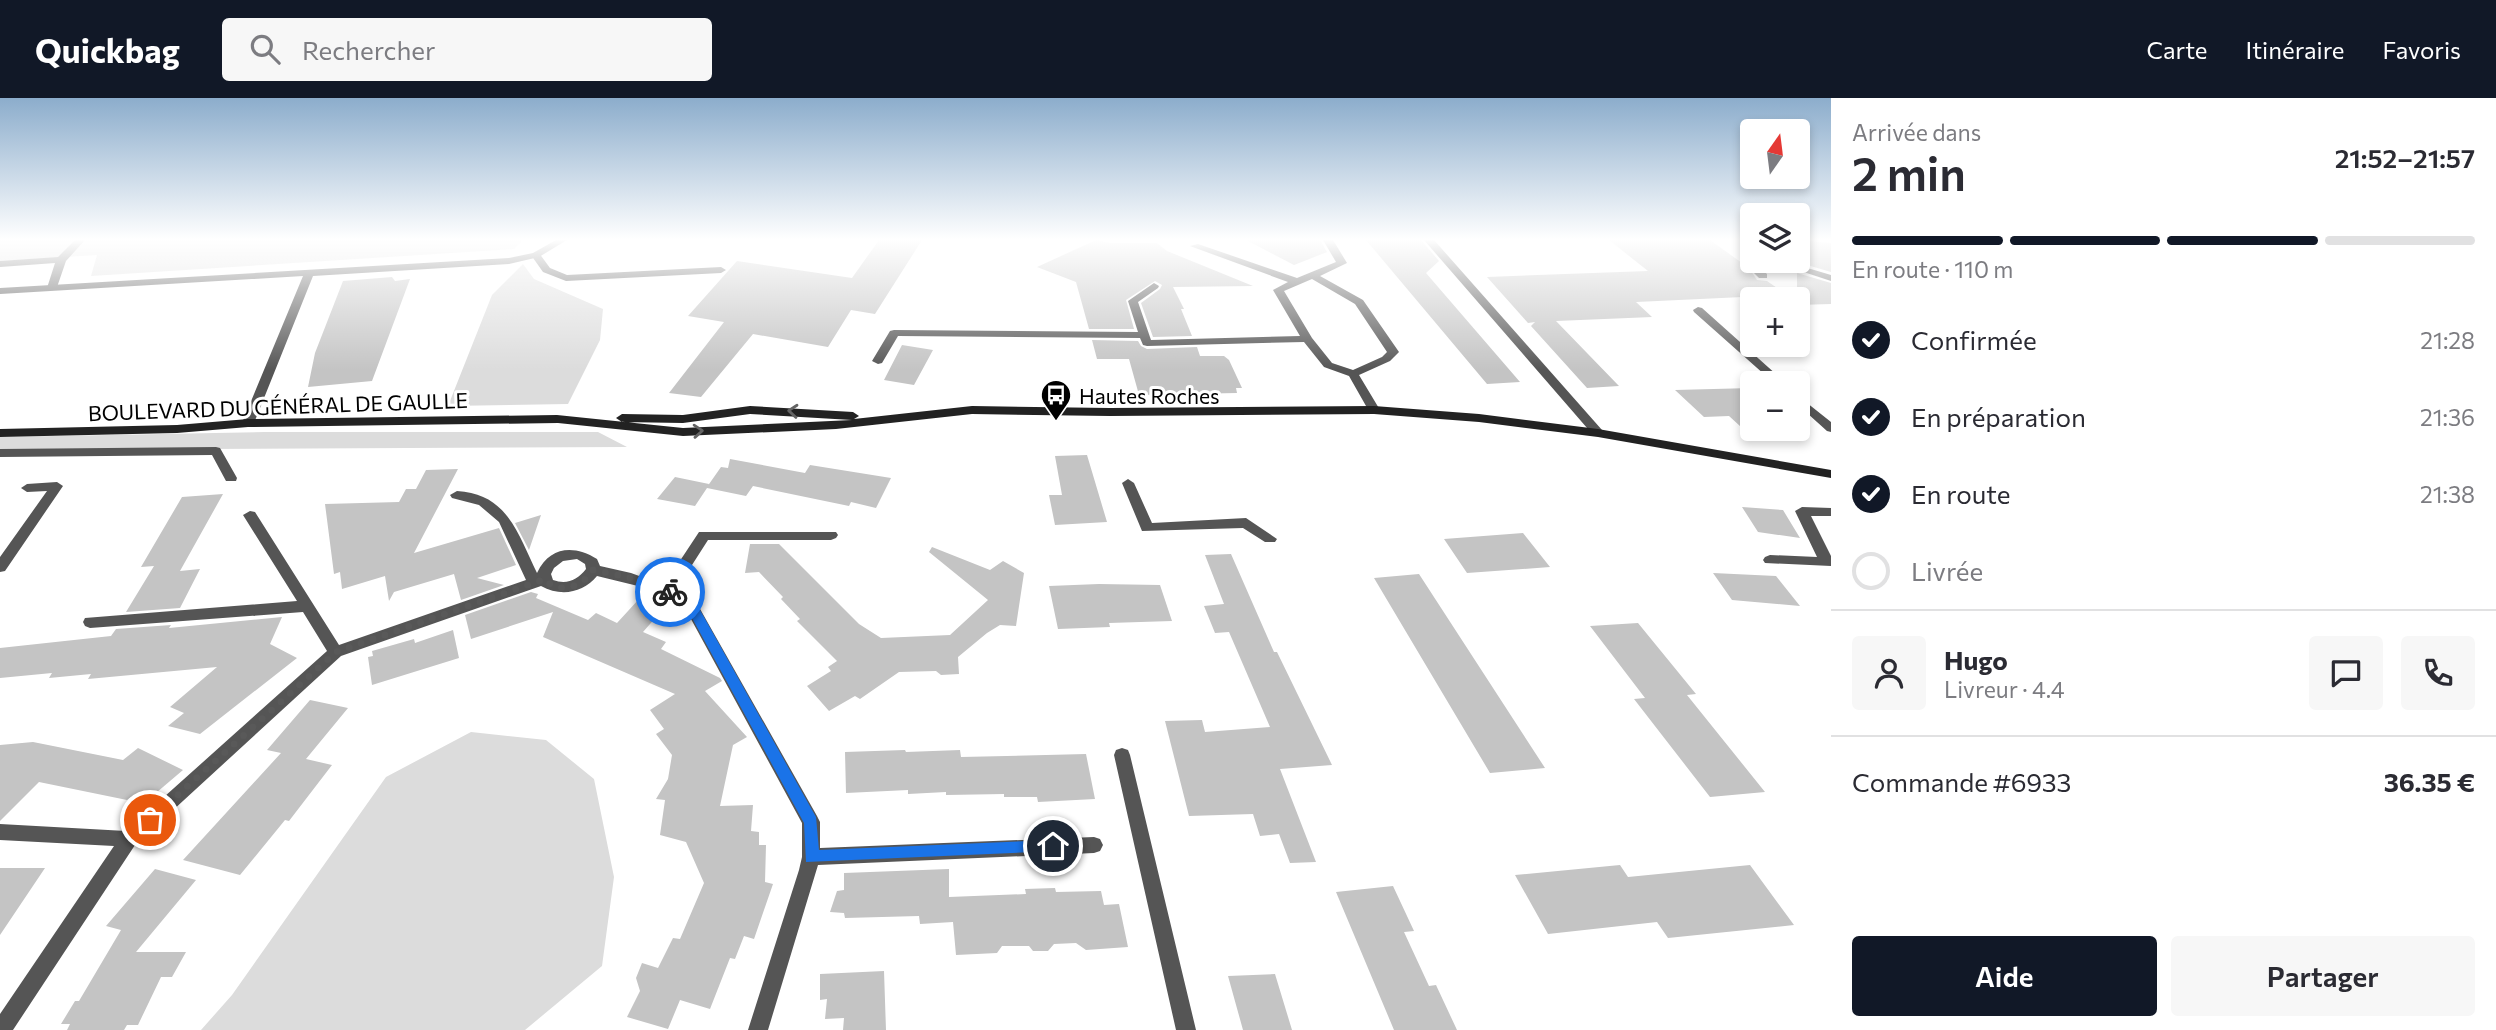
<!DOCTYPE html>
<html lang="fr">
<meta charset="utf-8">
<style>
:root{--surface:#fff;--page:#f7f7f7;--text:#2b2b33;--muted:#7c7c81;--line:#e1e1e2;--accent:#111827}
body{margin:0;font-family:Commissioner,sans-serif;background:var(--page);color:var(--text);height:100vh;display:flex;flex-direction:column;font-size:26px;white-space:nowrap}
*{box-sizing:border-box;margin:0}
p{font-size:23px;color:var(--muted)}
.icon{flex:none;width:38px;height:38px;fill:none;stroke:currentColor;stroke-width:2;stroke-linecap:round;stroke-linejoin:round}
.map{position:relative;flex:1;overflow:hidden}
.drawer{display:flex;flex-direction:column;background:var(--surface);width:665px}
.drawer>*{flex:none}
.needle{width:46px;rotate:14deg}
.buttons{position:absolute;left:1740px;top:21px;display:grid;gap:14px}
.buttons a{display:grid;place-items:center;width:70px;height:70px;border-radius:7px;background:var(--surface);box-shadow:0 4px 10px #0003;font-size:35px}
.pin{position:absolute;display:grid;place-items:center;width:60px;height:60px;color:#fff;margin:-30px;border:4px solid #fff;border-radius:50%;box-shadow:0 2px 7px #0007}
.courier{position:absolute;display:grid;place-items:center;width:70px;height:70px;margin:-35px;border:5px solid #1a73e8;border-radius:50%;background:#fff;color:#222;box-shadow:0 2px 9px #0007}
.overview em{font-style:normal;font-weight:600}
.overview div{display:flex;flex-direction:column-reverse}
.overview{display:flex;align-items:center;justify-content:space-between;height:119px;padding:0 21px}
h1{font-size:46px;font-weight:600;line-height:52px}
.bar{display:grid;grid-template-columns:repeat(4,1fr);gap:10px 7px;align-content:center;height:84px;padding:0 21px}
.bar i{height:9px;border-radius:5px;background:var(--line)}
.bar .on{background:var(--accent)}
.bar p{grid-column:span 4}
.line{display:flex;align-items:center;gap:18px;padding:0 21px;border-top:2px solid var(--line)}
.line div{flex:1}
.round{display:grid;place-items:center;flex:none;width:74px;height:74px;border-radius:7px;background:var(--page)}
ol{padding:0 21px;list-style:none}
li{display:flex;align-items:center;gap:21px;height:77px}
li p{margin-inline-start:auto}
li .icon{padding:7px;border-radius:50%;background:var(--accent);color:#fff;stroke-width:4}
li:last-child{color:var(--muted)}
li i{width:38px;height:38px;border:4px solid var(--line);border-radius:50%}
.action{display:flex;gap:14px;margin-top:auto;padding:14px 21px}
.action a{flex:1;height:80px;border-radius:7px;background:var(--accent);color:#fff;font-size:28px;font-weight:600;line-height:80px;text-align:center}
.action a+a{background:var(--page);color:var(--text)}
header{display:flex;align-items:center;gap:42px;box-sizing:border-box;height:98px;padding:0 35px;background:var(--accent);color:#fff}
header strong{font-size:33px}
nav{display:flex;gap:38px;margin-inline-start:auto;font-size:24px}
.search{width:490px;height:63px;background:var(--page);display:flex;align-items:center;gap:18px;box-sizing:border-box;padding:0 24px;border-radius:7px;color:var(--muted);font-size:26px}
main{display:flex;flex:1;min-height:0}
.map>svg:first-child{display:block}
</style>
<header>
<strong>Quickbag</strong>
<div class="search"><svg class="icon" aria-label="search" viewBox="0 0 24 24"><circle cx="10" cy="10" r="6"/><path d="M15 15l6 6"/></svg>Rechercher</div>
<nav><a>Carte</a><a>Itinéraire</a><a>Favoris</a></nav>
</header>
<main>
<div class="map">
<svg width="1831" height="932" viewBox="0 0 1831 932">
<rect width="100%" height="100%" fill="#fff"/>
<path fill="#dcdcdc" d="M0 142H523L514 151 91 178 97 157 0 163Z
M523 166 534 181 603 211 600 242 568 306 448 308 492 197Z
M265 334H598L627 349 0 352V339Z
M471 634 546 642 594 681 614 779 602 868 525 932H201L232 897 386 679Z"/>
<path fill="#c4c4c4" d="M879 142H922L875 216 851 212 828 249 753 236 701 299 669 295 724 224 688 218 737 163 852 180Z
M1096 142 1110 145H1157L1167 153 1253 188 1173 189 1184 211H1181L1192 238 1153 239 1141 205 1160 191 1162 187 1155 183 1126 202 1134 231H1089L1076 184 1037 169Z
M1246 142H1320L1327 154 1294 167Z
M1366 142H1421L1439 163 1426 175 1520 284 1487 286Z
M1609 142H1710L1749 170 1757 182 1767 183 1787 197 1636 204 1652 219 1556 223 1619 288 1587 290 1531 228 1535 224 1528 225 1487 179 1648 173Z
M1797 142 1831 145V174L1797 164Z
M1797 175 1831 185V206L1797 207Z
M392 179 395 183 410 181 372 283 308 289 315 255 343 183Z
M1092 242 1138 243 1141 248 1147 251 1197 249 1200 258H1224L1229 262 1242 290H1236L1237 295 1139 297 1129 261H1097Z
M902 247 933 252 914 287 884 282Z
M1752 290V339L1729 318 1704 319 1675 292Z
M1087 357 1107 424 1055 427 1049 397H1062L1055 358Z
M730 361 805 375 810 367 891 380 876 410 851 404 849 408 753 388 746 398 707 390 695 408 657 401 675 379 709 386 707 389 721 369 728 370Z
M458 371 414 455 499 430 516 467 477 480 504 487 461 502 454 476 394 494 389 503 385 478 342 491 340 474 334 476 325 406 399 404 406 391H416L426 372Z
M223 396 180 473 200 471 180 510 126 514 154 468 141 469 182 399Z
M1742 409 1783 412 1800 440 1758 434Z
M541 417 529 452 515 425Z
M1523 435 1550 469 1467 475 1444 441Z
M750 446H779L859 526 881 540 950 537 988 502 929 454 932 449 990 472 1003 463 1024 475 1016 528 1000 527 987 535 958 559 959 576 941 577 936 573 899 574 860 601 855 598 829 613 807 588 831 573 828 569 837 563 797 523 800 521 781 501 783 499 759 474 745 475Z
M1231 456 1274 554H1277L1332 667 1280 671 1316 764 1290 765 1279 736 1260 738 1253 716 1189 718 1165 623 1202 622 1205 634 1270 629 1229 534 1215 535 1204 508 1224 506 1205 457Z
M1713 475 1776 478 1800 508 1732 502Z
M1419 476 1545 670 1490 675 1374 480Z
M1099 486 1160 487 1172 523 1109 525 1110 529 1058 531 1049 488Z
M531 494 538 496 536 500 588 522 596 515 617 525 639 501 664 510 643 534 666 544 661 551 720 580 722 583 705 593 747 639 733 647 720 708 753 707 751 733 759 734V747H766L765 784 773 786 754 841 744 838 735 861 730 860 710 911 680 902 668 931 627 919 640 893 636 880 642 865 658 870 673 840 680 841 704 785 686 744 660 737 665 702 656 701 668 681 672 657 656 636 664 631 650 612 675 596 543 539 553 514 471 541 465 517Z
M282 519 270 546 297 560 200 636 168 628 184 615 170 609 217 569 88 581 91 576 49 580 52 575 0 580V550L111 538 116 531 171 527 169 530Z
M1638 525 1696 596 1687 597 1765 694 1710 699 1634 601 1645 600 1590 528Z
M453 532 459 560 372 587 368 559 373 558 372 553 414 541 415 545Z
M310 602 348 610 306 661 332 667 289 723 285 722 240 777 183 762 281 655 267 652Z
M33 644 123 662 138 650 183 672 143 706 131 699 127 702 39 684 0 723V647Z
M905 652 906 654 960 652 961 659 1086 656 1095 701 1038 704 1037 699H1004V696L946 697V694L908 696V692L846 695 845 654Z
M1620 767 1628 779 1750 767 1794 827 1668 840 1657 824 1548 836 1515 777Z
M0 770H45L0 837Z
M155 771 196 782 136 854H186L172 879H161L138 927H127L124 932H67L70 926H61L75 903H79L121 832 106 828Z
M949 771V799L1026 796 1025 791 1055 790 1056 794 1101 793 1104 807 1119 806 1128 849 1086 852 1076 845 1054 846 1048 853H1033L1029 848H1002L997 855 956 857 953 824 920 826 919 818 845 820 844 815 830 814 837 793 844 792V775Z
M1393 788 1414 833 1404 834 1429 888 1436 887 1457 932H1394L1336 794Z
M884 873 886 932H843L844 920 825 921 827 901 820 902V876Z
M1275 876 1292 932H1243L1228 878Z"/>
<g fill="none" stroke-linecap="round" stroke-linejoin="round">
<path fill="#555" fill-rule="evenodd" d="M75 142H85L66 163 56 192 47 190 55 165 0 169V163L58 159Z
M533 155H539L550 170 567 177 721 169 726 172 721 175 566 183 543 174 531 157Z
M1698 209 1702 210 1786 285H1774L1694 214 1693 212Z
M1797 297 1831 324V334L1827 333 1797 306Z
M1128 381 1134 385 1152 425 1246 420 1277 441 1275 444H1265L1243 430 1142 433 1122 385Z
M57 384 63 388 5 473 0 474V459L47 393 27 394 21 390 27 386Z
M1802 409 1831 410V418H1811L1831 458V468L1765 465 1763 462 1765 459 1770 457 1817 459 1795 413Z
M1122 650 1128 652 1130 657 1196 932H1176L1114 657 1116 652Z"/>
<path fill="#555" fill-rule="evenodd" d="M556 142H567L539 159 509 166 313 178 254 325 248 329 242 325 303 178 0 196V190L509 160 533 155Z
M1323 142H1333L1347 165 1320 178 1363 202 1399 254 1390 263 1359 277 1380 312 1378 315H1370L1349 278 1324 269 1304 244 1147 248 1143 247 1140 240 898 238 882 265 878 266 872 263 890 233 894 232 1138 234 1128 203 1154 185 1159 188 1158 190 1138 204 1151 242 1300 238 1273 192 1288 184 1190 148 1198 146 1297 180 1336 164ZM1312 181 1355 206 1387 254 1382 259 1353 272 1332 265 1312 240 1284 193Z
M1424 142H1434L1602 332 1604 335 1602 338H1594Z
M1752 162 1767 163 1760 166 1759 169 1767 176V180H1759L1751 172Z
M1770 163H1784L1831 177V183Z
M216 349 220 350 237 380 236 383H226L212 357 0 359V351Z
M457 393C508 396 518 436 537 475 550 448 574 447 597 461L600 468 631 475 664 487 699 434H836L838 437 836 440 831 442H708L676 492 695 502 817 718 820 724V750L1094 739 1100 741 1103 747 1100 753 1094 755 818 767 768 932H748L799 772 802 759V725L685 510 638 488 597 478C583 495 561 499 541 488L341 558 135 747 13 932H0V916L114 748 0 742V726L126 733 327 553 303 514 90 530 85 528 83 524 85 520 297 503 243 417 250 413 255 414 339 547 526 482 499 424 479 407 452 400 450 397ZM577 461 585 466 586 471C577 482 567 487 553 482L551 476 554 470 563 463Z"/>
<path fill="#222" fill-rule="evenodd" d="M750 308 853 314 859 318 854 321 972 308 1110 310 1374 308 1479 316 1598 331 1831 372V380L1598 339 1479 324 1374 316 1110 318 972 316 836 331 683 338 558 325 248 329 177 335 0 339V331L177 327 248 321 557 317 683 330 852 322 750 316 683 325 622 324 616 320 622 316 683 317Z"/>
</g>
<defs><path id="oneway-chevron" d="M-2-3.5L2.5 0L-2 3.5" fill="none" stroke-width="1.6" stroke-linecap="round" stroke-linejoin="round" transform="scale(1.75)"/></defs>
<g stroke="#646464">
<use href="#oneway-chevron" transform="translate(793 313) rotate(-175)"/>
<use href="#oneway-chevron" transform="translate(698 333) rotate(-4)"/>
</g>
<linearGradient id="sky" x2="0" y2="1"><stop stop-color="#8cadcc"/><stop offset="0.52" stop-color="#fff"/><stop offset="1" stop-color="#fff" stop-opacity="0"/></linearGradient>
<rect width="1831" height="272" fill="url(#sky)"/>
<path fill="#1a73e8" d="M670 490 695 503 816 719 819 752 1053 742 1058 744V753L806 764 804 725 686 509 665 494Z"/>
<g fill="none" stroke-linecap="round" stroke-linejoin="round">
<path stroke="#595959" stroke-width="7" stroke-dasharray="0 12.6" d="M150 722 336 554 545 481C557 498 584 488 593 472L628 479 670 494"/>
</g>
<defs>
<g id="bus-pin" transform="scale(1.575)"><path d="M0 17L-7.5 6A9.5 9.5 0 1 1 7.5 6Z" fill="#000" stroke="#fff"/><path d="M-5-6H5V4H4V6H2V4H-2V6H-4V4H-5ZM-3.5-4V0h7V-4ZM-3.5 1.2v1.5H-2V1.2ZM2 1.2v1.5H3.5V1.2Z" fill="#fff"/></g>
</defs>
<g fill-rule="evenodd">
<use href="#bus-pin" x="1056" y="297"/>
</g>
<g text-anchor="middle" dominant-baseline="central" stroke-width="6" stroke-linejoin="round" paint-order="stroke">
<g font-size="21" fill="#000" stroke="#fff" text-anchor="start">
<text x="1079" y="297">Hautes Roches</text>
</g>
<g font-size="21" fill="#000" stroke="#fff">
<text transform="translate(278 308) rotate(-2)">BOULEVARD DU GÉNÉRAL DE GAULLE</text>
</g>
</g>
</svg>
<div class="buttons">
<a><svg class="needle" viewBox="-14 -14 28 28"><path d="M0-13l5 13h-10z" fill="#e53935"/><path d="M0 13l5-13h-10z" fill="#7c7c81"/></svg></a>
<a><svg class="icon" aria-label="layers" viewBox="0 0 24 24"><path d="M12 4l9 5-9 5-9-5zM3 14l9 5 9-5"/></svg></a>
<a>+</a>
<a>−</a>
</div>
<div class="pin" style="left:150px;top:722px;background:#ea580c"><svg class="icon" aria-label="bag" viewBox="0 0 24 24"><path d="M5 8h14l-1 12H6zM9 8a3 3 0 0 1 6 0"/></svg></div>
<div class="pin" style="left:1053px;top:748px;background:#1f2937"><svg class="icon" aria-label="home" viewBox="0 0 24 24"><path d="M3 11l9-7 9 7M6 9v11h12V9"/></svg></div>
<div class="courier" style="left:670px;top:494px"><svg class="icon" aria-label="bike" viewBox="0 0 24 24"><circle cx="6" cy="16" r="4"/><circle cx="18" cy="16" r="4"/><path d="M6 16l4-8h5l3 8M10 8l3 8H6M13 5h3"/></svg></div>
</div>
<section class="drawer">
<div class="overview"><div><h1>2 min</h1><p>Arrivée dans</p></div><em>21:52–21:57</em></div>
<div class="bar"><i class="on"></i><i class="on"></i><i class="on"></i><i></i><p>En route · 110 m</p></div>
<ol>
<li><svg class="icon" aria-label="check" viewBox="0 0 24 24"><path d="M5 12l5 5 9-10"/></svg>Confirmée<p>21:28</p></li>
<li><svg class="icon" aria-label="check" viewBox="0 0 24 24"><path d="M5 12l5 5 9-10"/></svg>En préparation<p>21:36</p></li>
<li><svg class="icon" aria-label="check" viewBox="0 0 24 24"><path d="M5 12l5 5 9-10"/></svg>En route<p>21:38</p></li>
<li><i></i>Livrée</li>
</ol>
<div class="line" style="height:126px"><a class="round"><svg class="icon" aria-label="person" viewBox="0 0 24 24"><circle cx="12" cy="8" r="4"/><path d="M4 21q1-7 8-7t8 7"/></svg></a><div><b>Hugo</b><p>Livreur · 4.4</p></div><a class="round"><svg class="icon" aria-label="chat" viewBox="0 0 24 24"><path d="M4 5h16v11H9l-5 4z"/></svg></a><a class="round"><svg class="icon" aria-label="phone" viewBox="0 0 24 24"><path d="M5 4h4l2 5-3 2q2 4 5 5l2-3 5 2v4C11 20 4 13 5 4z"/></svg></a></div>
<div class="line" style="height:91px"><div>Commande #6933</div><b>36.35 €</b></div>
<div class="action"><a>Aide</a><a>Partager</a></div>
</section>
</main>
